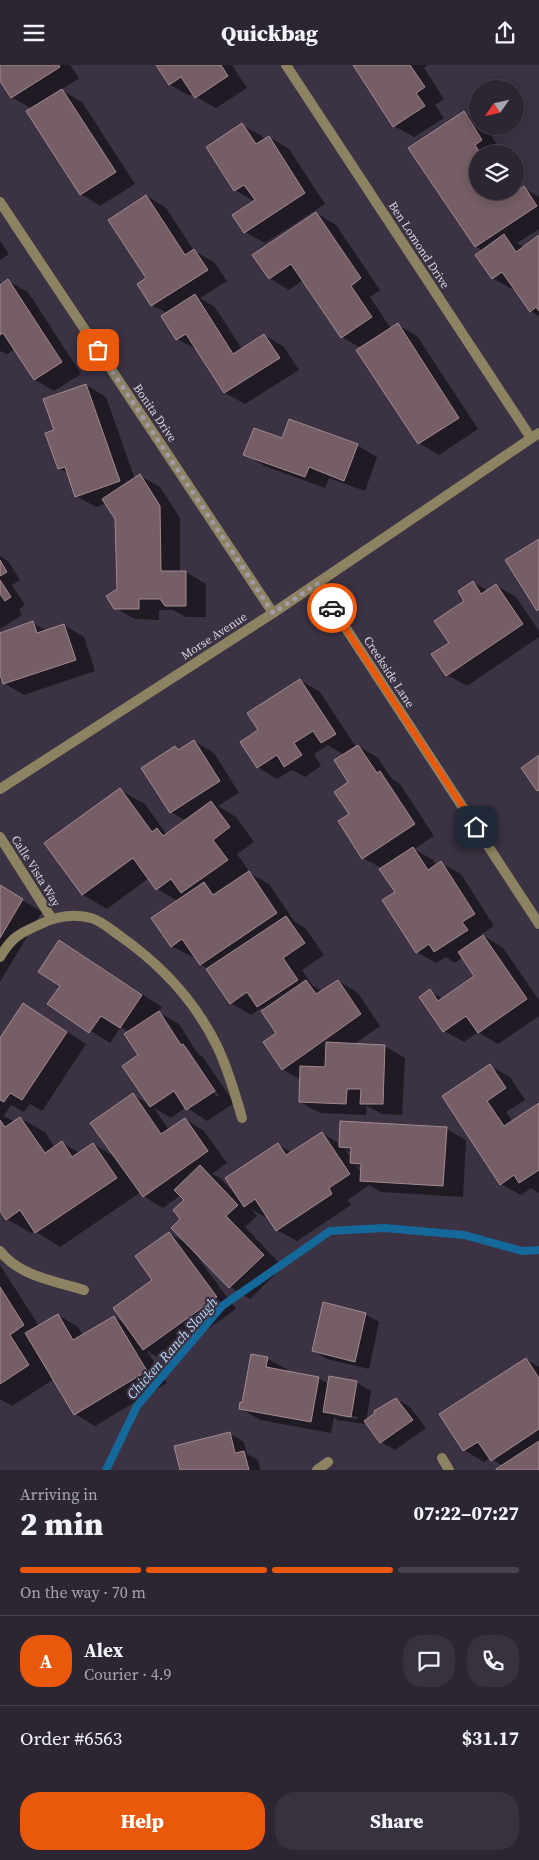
<!DOCTYPE html>
<meta charset="utf-8">
<style>
:root{--surface:#2c2632;--page:#38323e;--text:#f1f3f6;--muted:#a6a5ac;--line:#48434d;--accent:#ea580c}
body{margin:0;font-family:"Source Serif 4",serif;background:var(--page);color:var(--text);height:100vh;display:flex;flex-direction:column;font-size:19px;white-space:nowrap}
*{box-sizing:border-box;margin:0}
p{font-size:16px;color:var(--muted)}
.icon{flex:none;width:28px;height:28px;fill:none;stroke:currentColor;stroke-width:2;stroke-linecap:round;stroke-linejoin:round}
.map{position:relative;height:1405px;overflow:hidden}
.drawer{display:flex;flex-direction:column;background:var(--surface);flex:1}
.drawer>*{flex:none}
.needle{width:32px;rotate:236deg}
.controls{position:absolute;left:469px;top:15px;display:grid;gap:10px}
.controls a{display:grid;place-items:center;width:55px;height:55px;border-radius:50%;background:var(--surface);box-shadow:0 2px 12px #0003,0 0 0 1px var(--line);font-size:25px}
.pin{position:absolute;display:grid;place-items:center;width:42px;height:42px;color:#fff;margin:-21px;border-radius:10px;box-shadow:0 2px 8px #0006}
.courier{position:absolute;display:grid;place-items:center;width:50px;height:50px;margin:-25px;border:4px solid #ea580c;border-radius:50%;background:#fff;color:#222;box-shadow:0 1px 6px #0007}
.summary em{font-style:normal;font-weight:800}
.summary div{display:flex;flex-direction:column-reverse}
.summary{display:flex;align-items:center;justify-content:space-between;height:85px;padding:0 20px}
h1{font-size:32px;font-weight:800;line-height:38px}
.bar{display:grid;grid-template-columns:repeat(4,1fr);gap:8px 5px;align-content:center;height:60px;padding:0 20px}
.bar i{height:6px;border-radius:4px;background:var(--line)}
.bar .active{background:var(--accent)}
.bar p{grid-column:span 4}
.line{display:flex;align-items:center;gap:12px;padding:0 20px;border-top:1px solid var(--line)}
.line div{flex:1}
.round{display:grid;place-items:center;flex:none;width:52px;height:52px;border-radius:20px;background:var(--page)}
.button{display:flex;gap:10px;margin-top:auto;padding:10px 20px}
.button a{flex:1;height:58px;border-radius:20px;background:var(--accent);color:#fff;font-size:20px;font-weight:800;line-height:58px;text-align:center}
.button a+a{background:var(--page);color:var(--text)}
header{display:flex;justify-content:space-between;align-items:center;height:65px;padding:0 20px;background:var(--surface);font-size:22px;font-weight:800}
.map>svg:first-child{display:block}
</style>
<header><svg class="icon" aria-label="menu" viewBox="0 0 24 24"><path d="M4 6h16M4 12h16M4 18h16"/></svg>Quickbag<svg class="icon" aria-label="share" viewBox="0 0 24 24"><path d="M12 15V3M7 8l5-5 5 5M5 13v7h14v-7"/></svg></header>
<div class="map">
<svg width="539" height="1405" viewBox="0 0 539 1405">
<rect width="100%" height="100%" fill="#3b3243"/>
<path fill="#0007" fill-rule="evenodd" d="M0 0H70L79 13 61 25 82 37 135 119 100 141 81 129 32 44 11 32 0 14Z
M157 0H232L247 23 216 43 196 32 194 28 190 31 170 20Z
M355 0H428L424 3 444 34 435 40 444 53 414 72 394 61Z
M464 48 478 56V61H485L501 86 498 89H478V126H515V123L518 127 524 123 539 132V164L517 178 524 182 539 172V251L530 246 515 223 512 224 492 213 483 186 476 181Z
M242 60 262 71 265 75 269 72 289 84 325 139 265 178 245 167 255 137 235 125Z
M147 131 166 143 194 186 214 197 227 216 200 233 215 242 242 284 264 270 284 282 299 305 245 339 225 328 198 285 177 274 167 248 152 240 147 214Z
M316 148 336 160 380 225 370 232 391 264 398 260 417 271 478 364 439 390 419 378 361 283 342 272 303 215 289 225 269 213Z
M0 176 9 189 0 195Z
M8 216 28 227 81 309 54 326 35 315 15 284 7 289 0 286V221Z
M86 320 106 332 135 414 140 411 160 422 180 453V508L186 507 206 519V552H186L173 545H159V555L135 554 115 543 118 525 117 453 107 438 96 442 76 431 68 409 59 403 56 366Z
M283 375 357 380 377 392 365 426 329 413 325 423 265 401 245 389Z
M0 491 8 496 20 515 12 520 25 540 19 544 22 550 0 564Z
M473 517 488 526 496 520 516 532 539 566V572L467 621 447 610 450 578Z
M33 558 47 566 64 560 84 572 95 606 24 630 4 618 3 615 0 616V569Z
M300 615 320 627 356 682 358 681 378 693 392 714 400 719 434 771 414 784 433 795 437 801 441 798 461 809 494 861 481 869 503 883 539 935V951L498 979 478 967 464 977 444 966 430 926 443 934 476 911 463 892 455 898 446 892 436 898 417 887 397 827 381 803 363 793 351 749 350 718 344 690 328 680 314 689 321 701 305 712 292 705 277 714 257 702 259 666Z
M194 676 214 688 239 728 218 741 236 752 254 777 237 789 251 809 269 819 294 856 306 864 324 890 302 905 313 921 323 926 338 916 358 928 380 961 353 980 385 981 405 993 402 1050 382 1049 367 1041 366 1050 320 1048 300 1037 301 1015 282 1004 278 969 265 945 261 943 251 950 231 938 209 904 201 900 195 890 192 892 172 881 178 836 157 824 149 813 107 844 83 830 46 778 120 725 145 739 167 770 186 756 171 747 175 683 179 685Z
M0 821 42 847 0 917Z
M60 877 162 942 158 947 179 959 198 989 203 992 234 1038 207 1056 186 1042 171 1053 154 1043 169 1065 185 1054 204 1066 227 1098 212 1109 220 1113 237 1131 278 1079 292 1088 322 1068 340 1079 446 1064 466 1075 463 1132 381 1127 369 1120 348 1135 351 1140 297 1176 277 1165 268 1151 265 1152 251 1144 257 1151 245 1162 283 1202 250 1234 230 1222 195 1185 193 1186 236 1244 164 1296 147 1286 167 1318 95 1361 75 1349 54 1314 12 1341 0 1334V1200L39 1261 58 1250 78 1262 83 1271 114 1252 126 1259 154 1215 169 1168 188 1179 182 1154 186 1135 181 1130 163 1143 143 1131 141 1127 60 1182 35 1166 31 1168 7 1154 0 1144V974L43 951 86 979 42 1046 30 1039 24 1047 11 1040 4 1051 15 1057 20 1053 45 1067 55 1083 62 1078 80 1088 93 1079 117 1093 133 1030 150 1040 140 990 129 967 121 962 110 978 49 939 62 921ZM184 982H187L219 1031 217 1032ZM345 1084 352 1088 351 1094ZM356 1100 362 1104V1109Z
M490 1001 510 1012 525 1035 506 1047 513 1057 539 1040V1128L531 1123 521 1130 501 1119 444 1032Z
M365 1249 379 1257 369 1304 327 1294 314 1286Z
M268 1294 288 1305 287 1307 318 1313 329 1319 330 1313 357 1318 371 1326 366 1357 396 1334 410 1342 426 1363 395 1385 381 1377 366 1357 365 1359 338 1355 334 1352 331 1368 260 1355 240 1343ZM337 1348 358 1352 357 1354 337 1351Z
M526 1294 539 1302V1405H498L503 1401 490 1393 484 1397 464 1385Z
M230 1369 244 1377 247 1389 258 1395 260 1405H182Z"/>
<g fill="none" stroke-linecap="round" stroke-linejoin="round">
<path stroke="#15699a" stroke-width="8" d="M106 1405 137 1341 222 1241 330 1166 384 1163 464 1170 522 1186 539 1185"/>
</g>
<path fill="#755e65" stroke="#a38a92" d="M0 0H59L60 2 11 33 0 16Z
M156 0H221L228 11 195 33 181 12 169 20Z
M353 0H410L425 22 416 28 425 41 393 62Z
M62 24 116 107 80 130 26 46Z
M464 46 482 75 475 80 481 89H478V126H506L509 131 524 121 537 141 475 182 408 83Z
M242 58 256 79 269 71 305 128 244 168 232 150 255 135 244 120 234 126 206 82Z
M146 130 185 190 194 184 208 205 151 241 137 219 146 213 108 155Z
M316 147 361 213 351 221 372 252 341 273 291 199 269 214 252 190Z
M504 169 516 187 539 170V246L536 242 530 247 502 207 492 214 475 190Z
M8 214 62 297 34 315 3 268 0 270V220Z
M195 229 233 289 264 269 280 293 224 328 186 269 176 275 161 251Z
M398 258 459 353 418 379 356 285Z
M86 319 120 416 75 432 65 402 58 404 45 368 54 365 43 334Z
M289 354 358 379 344 416 309 402 305 412 243 390 254 363 282 373Z
M140 409 160 441 161 506H186V541H165L160 534H139V544H114L106 531 117 524 115 454 102 434Z
M539 474V544L537 546 505 495Z
M0 495 7 507 0 511Z
M0 515 11 532 5 536 0 529Z
M473 516 481 529 496 519 523 559 446 611 431 589 449 578 434 556 464 536 458 526Z
M33 556 37 568 64 559 76 595 3 619 0 610V568Z
M300 614 336 669 321 678 313 666 294 678 302 690 284 702 277 690 257 703 240 677 258 665 247 648Z
M194 675 220 716 170 748 141 703 175 681 178 685Z
M358 680 377 708 380 706 415 759 362 794 338 756 349 749 334 727 348 717 334 695Z
M539 690V725L537 726 521 703Z
M120 723 152 767 157 763 163 771 211 736 230 762 213 775 228 795 181 828 171 814 156 825 133 793 82 830 44 778Z
M413 782 428 805 441 796 475 849 462 857 468 865 434 887 429 879 416 888 382 835 395 827 379 804Z
M249 806 277 848 200 900 182 874 171 882 151 853 204 817 213 830Z
M0 820 23 834 0 873Z
M286 851 305 878 283 893 298 915 257 942 247 927 230 939 206 904Z
M483 870 527 934 478 968 466 951 443 967 419 932 430 924 438 936 474 911 458 887Z
M59 875 142 930 120 963 101 951 89 968 47 939 60 921 38 907Z
M306 915 316 929 338 915 361 949 282 1005 263 977 276 968 261 946Z
M23 938 67 967 22 1035 10 1028 4 1037 0 1035V973Z
M159 946 181 980 183 979 215 1026 186 1045 174 1026 150 1042 122 1001 138 990 124 969Z
M326 977 385 980 383 1039H360L361 1024H347L346 1039 299 1037 300 1001 325 1002Z
M490 999 506 1023 487 1036 504 1061 539 1038V1105L519 1118 514 1110 500 1120 442 1031Z
M133 1028 161 1069 185 1053 208 1086 143 1132 90 1058Z
M20 1052 45 1088 62 1076 72 1092 93 1078 117 1113 35 1168 20 1145 6 1155 0 1146V1055L5 1062Z
M340 1056 447 1062 443 1121 360 1116 361 1099 350 1098 351 1083 339 1082Z
M322 1067 350 1109 329 1123 332 1129 276 1166 255 1134 244 1142 225 1113 278 1078 286 1090Z
M200 1100 238 1140 226 1151 264 1190 229 1223 171 1163 180 1154 173 1145 184 1135 174 1125Z
M169 1167 217 1232 143 1285 113 1243 152 1215 135 1191Z
M0 1222 24 1260 10 1270 29 1300 0 1319Z
M323 1237 366 1248 355 1297 312 1286Z
M58 1249 73 1275 114 1251 147 1306 74 1350 25 1268Z
M251 1289 268 1292 266 1302 319 1312 311 1357 239 1344 240 1337 242 1338Z
M526 1293 539 1313V1364L491 1396 478 1377 463 1386 439 1349Z
M329 1311 357 1316 351 1352 323 1347Z
M396 1333 413 1355 380 1378 364 1356 375 1348 374 1346Z
M230 1367 235 1388 244 1386 249 1405H180L174 1381Z
M539 1376V1405H496V1404Z"/>
<g fill="none" stroke-linecap="round" stroke-linejoin="round">
<path stroke="#8d8261" stroke-width="10" d="M286 0 531 373
M0 137 273 548
M317 519 539 859
M0 772 52 854
M0 892C13 870 21 868 43 858 58 851 75 849 91 853 102 856 111 865 120 871 160 899 195 936 217 981 228 1004 235 1028 242 1053
M0 1186C19 1211 55 1216 84 1225
M442 1393 449 1405
M317 1405 328 1397"/>
<path stroke="#8d8261" stroke-width="10" d="M0 724 273 548 539 368"/>
</g>
<g fill="none" stroke-linecap="round" stroke-linejoin="round">
<path stroke="#a19aa7" stroke-width="5" stroke-dasharray="0 9" d="M98 285 273 548 317 519 332 543"/>
<path stroke="#ea580c" stroke-width="6" d="M332 543 476 762"/>
</g>
<g text-anchor="middle" dominant-baseline="central" stroke-width="4.5" stroke-linejoin="round" paint-order="stroke">
<g font-size="12" fill="#d8d2dd" stroke="#3b3243">
<text transform="translate(419 180) rotate(57)">Ben Lomond Drive</text>
<text transform="translate(155 348) rotate(56)">Bonita Drive</text>
<text transform="translate(214 571) rotate(-33)">Morse Avenue</text>
<text transform="translate(389 607) rotate(57)">Creekside Lane</text>
<text transform="translate(36 806) rotate(58)">Calle Vista Way</text>
</g>
<g font-size="14" font-style="italic" fill="#b8ddf9" stroke="#3b3243">
<text transform="translate(172 1283) rotate(-49)">Chicken Ranch Slough</text>
</g>
</g>
</svg>
<div class="controls">
<a><svg class="needle" viewBox="-14 -14 28 28"><path d="M0-13l5 13h-10z" fill="#e53935"/><path d="M0 13l5-13h-10z" fill="#a6a5ac"/></svg></a>
<a><svg class="icon" aria-label="layers" viewBox="0 0 24 24"><path d="M12 4l9 5-9 5-9-5zM3 14l9 5 9-5"/></svg></a>
</div>
<div class="pin" style="left:98px;top:285px;background:#ea580c"><svg class="icon" aria-label="bag" viewBox="0 0 24 24"><path d="M5 8h14l-1 12H6zM9 8a3 3 0 0 1 6 0"/></svg></div>
<div class="pin" style="left:476px;top:762px;background:#1f2937"><svg class="icon" aria-label="home" viewBox="0 0 24 24"><path d="M3 11l9-7 9 7M6 9v11h12V9"/></svg></div>
<div class="courier" style="left:332px;top:543px"><svg class="icon" aria-label="car" viewBox="0 0 24 24"><path d="M5 17H2v-5l4-1 3-4h7l3 4 3 1v5h-3M9 17h6M6 11h13"/><circle cx="7" cy="17" r="2"/><circle cx="17" cy="17" r="2"/></svg></div>
</div>
<section class="drawer">
<div class="summary"><div><h1>2 min</h1><p>Arriving in</p></div><em>07:22–07:27</em></div>
<div class="bar"><i class="active"></i><i class="active"></i><i class="active"></i><i></i><p>On the way · 70 m</p></div>
<div class="line" style="height:90px"><b class="round" style="background:var(--accent);color:#fff">A</b><div><b>Alex</b><p>Courier · 4.9</p></div><a class="round"><svg class="icon" aria-label="chat" viewBox="0 0 24 24"><path d="M4 5h16v11H9l-5 4z"/></svg></a><a class="round"><svg class="icon" aria-label="phone" viewBox="0 0 24 24"><path d="M5 4h4l2 5-3 2q2 4 5 5l2-3 5 2v4C11 20 4 13 5 4z"/></svg></a></div>
<div class="line" style="height:65px"><div>Order #6563</div><b>$31.17</b></div>
<div class="button"><a>Help</a><a>Share</a></div>
</section>
